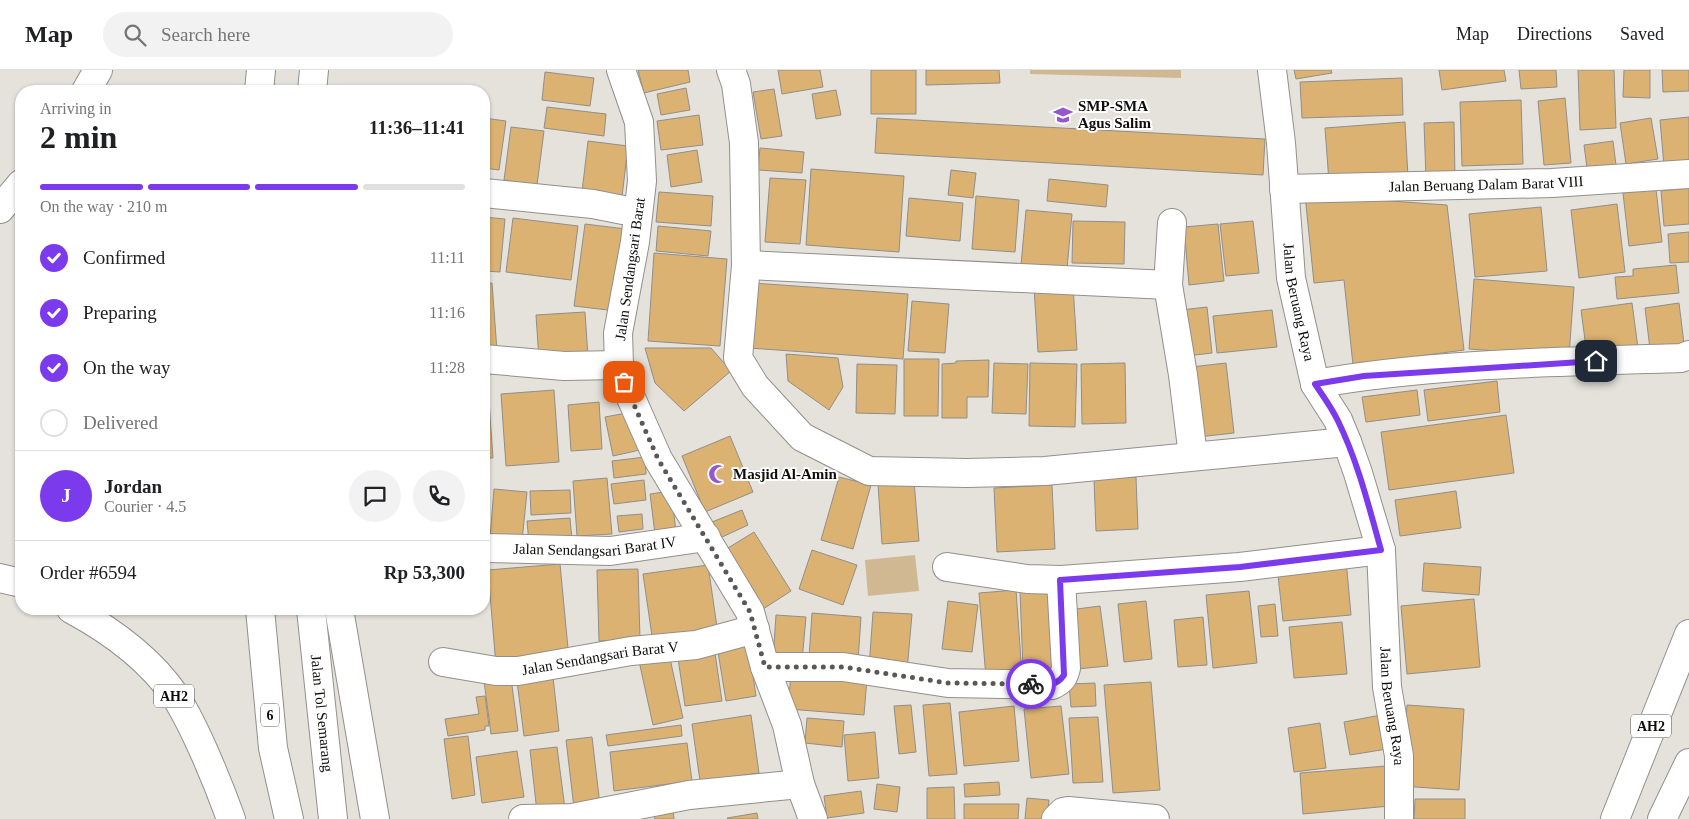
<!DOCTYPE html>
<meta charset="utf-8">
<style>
:root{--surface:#fff;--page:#f2f2f2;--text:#202124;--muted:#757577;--line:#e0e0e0;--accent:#7c3aed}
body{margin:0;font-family:Georgia,serif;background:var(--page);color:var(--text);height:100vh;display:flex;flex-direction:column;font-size:19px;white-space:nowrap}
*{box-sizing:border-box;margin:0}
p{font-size:16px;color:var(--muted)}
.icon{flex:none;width:28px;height:28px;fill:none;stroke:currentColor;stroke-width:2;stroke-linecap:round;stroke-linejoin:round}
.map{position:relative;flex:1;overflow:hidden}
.drawer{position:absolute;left:15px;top:15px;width:475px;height:530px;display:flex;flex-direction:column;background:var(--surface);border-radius:20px;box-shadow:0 1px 4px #0004}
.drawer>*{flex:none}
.pin{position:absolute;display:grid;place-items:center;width:42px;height:42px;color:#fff;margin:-21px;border-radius:10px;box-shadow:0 2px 8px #0006}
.courier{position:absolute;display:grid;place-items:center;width:50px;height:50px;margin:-25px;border:4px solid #7c3aed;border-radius:50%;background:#fff;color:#222;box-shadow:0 1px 6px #0007}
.overview em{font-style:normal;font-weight:600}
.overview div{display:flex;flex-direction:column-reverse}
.overview{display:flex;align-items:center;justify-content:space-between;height:85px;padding:0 25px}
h1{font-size:32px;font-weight:600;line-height:38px}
.bar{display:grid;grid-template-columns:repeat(4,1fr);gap:8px 5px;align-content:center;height:60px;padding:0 25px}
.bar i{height:6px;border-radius:4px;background:var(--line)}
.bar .active{background:var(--accent)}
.bar p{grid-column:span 4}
.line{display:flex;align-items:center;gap:12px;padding:0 25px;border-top:1px solid var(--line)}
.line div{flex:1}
.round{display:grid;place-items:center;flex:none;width:52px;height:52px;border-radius:26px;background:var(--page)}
ol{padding:0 25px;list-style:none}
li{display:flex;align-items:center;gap:15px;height:55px}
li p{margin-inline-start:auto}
li .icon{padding:5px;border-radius:50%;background:var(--accent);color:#fff;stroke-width:4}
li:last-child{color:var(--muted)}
li i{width:28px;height:28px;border:2px solid var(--line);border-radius:50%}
header{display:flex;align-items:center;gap:30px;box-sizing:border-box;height:70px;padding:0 25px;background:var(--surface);border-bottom:1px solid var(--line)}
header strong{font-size:24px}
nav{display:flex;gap:28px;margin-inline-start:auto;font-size:18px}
.search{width:350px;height:45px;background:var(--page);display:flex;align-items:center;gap:12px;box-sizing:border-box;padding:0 18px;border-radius:28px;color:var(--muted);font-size:19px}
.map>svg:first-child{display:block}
</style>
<header>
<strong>Map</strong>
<div class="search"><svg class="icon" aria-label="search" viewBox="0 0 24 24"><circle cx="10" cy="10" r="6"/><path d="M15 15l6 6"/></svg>Search here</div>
<nav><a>Map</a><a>Directions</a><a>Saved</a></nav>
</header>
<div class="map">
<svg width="1689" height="749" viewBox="0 0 1689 749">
<rect width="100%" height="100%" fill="#e5e2dc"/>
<path fill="#d0b892" d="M1030 0H1181V8L1030 4Z
M915 485 919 521 868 526 865 490Z"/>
<path fill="#dbb271" stroke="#918e89" d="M638 0H688L690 12 644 23Z
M778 0H820L823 17 782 24Z
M871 0H916V44H871Z
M926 0H999L1000 13 926 15Z
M1294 0H1331L1332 3 1296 9Z
M1439 0H1504L1506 11 1442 20Z
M1519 0H1556L1557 17 1521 19Z
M1578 0H1614L1616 58 1580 60Z
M1624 0H1650V28L1623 27Z
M1662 0H1689V21L1663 22Z
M545 2 594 8 590 36 542 30Z
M1402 8 1403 45 1302 48 1300 12Z
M686 18 690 40 661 45 657 24Z
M774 19 782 66 761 69 753 22Z
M836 20 841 45 816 49 812 24Z
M1565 28 1571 93 1544 95 1538 31Z
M1521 30 1523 94 1462 96 1460 32Z
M547 37 606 44 604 66 544 58Z
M699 45 703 75 661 80 657 51Z
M1689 47V94L1664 96 1660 50Z
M484 48 506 51 499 100 484 98Z
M877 48 1265 69 1263 105 875 83Z
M1651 48 1658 89 1626 94 1620 53Z
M1405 52 1408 107 1329 112 1325 58Z
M1454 52 1455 108 1426 109 1424 53Z
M511 57 544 61 537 115 504 110Z
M588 71 628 76 622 127 582 122Z
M1613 71 1616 95 1587 98 1584 75Z
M760 78 804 82 802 103 758 100Z
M697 80 702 112 671 117 667 85Z
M811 99 904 106 899 182 806 175Z
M951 100 976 103 973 128 948 125Z
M770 108 806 110 800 174 765 172Z
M1049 109 1108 115 1106 137 1047 131Z
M1689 118V154L1664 156 1661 121Z
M1656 119 1662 172 1629 176 1623 123Z
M659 122 713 126 711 156 656 152Z
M1305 125 1447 135 1464 280 1353 295 1344 210 1314 213Z
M976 126 1019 130 1015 182 972 179Z
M909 128 963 133 960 171 906 166Z
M1617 134 1625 202 1579 208 1571 140Z
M1541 137 1547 201 1475 207 1469 144Z
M1026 140 1072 144 1067 199 1021 195Z
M484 147 505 149 500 202 484 201Z
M513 148 578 156 571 210 506 202Z
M1073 151 1125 152 1124 194 1072 193Z
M1253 151 1259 203 1226 206 1220 154Z
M585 154 626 159 616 241 574 236Z
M1218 154 1224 211 1189 215 1184 157Z
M658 156 711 161 708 186 656 181Z
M1689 162V192L1670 193 1668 164Z
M654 183 727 189 720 276 648 271Z
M1676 195 1679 223 1617 229 1615 207 1633 206V199Z
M1474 209 1574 217 1569 286 1469 279Z
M492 213 497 281 484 282V214Z
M753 213 908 224 903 289 749 278Z
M1073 215 1077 280 1038 282 1034 217Z
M912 231 949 234 945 283 908 281Z
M1632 233 1638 278 1587 285 1581 240Z
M1679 233 1684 274 1650 279 1645 238Z
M1207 237 1212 283 1187 286 1181 240Z
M1272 240 1277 277 1217 283 1213 246Z
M585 242 588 287 539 290 536 245Z
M645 278H711L731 301 684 341 655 313Z
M786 284 838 288 843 317 829 340 788 311Z
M904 289H939L938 346H904Z
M989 290 988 327H967V348H942V294L956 293V291Z
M994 293 1028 294 1026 344 992 343Z
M1030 293 1077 294 1075 357 1029 356Z
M1125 293 1126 353 1082 354 1081 294Z
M1226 293 1234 363 1198 367 1191 297Z
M857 294 897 295 895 344 856 343Z
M1497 311 1500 342 1428 351 1424 320Z
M484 317H488L493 388H484Z
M554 320 559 392 506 396 501 324Z
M1417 320 1420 345 1366 352 1362 327Z
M599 332 602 379 571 381 568 335Z
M632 342 640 380 613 386 605 347Z
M1506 345 1514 403 1389 420 1381 362Z
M730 366 753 422 705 442 682 386Z
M645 387 646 404 614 408 612 391Z
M839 407 871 415 853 479 821 470Z
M1136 407 1138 459 1096 461 1094 409Z
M607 408 612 464 577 466 573 411Z
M644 410 646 430 614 434 611 414Z
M914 411 919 471 882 474 878 414Z
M1052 415 1055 479 997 482 994 418Z
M494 419 527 422 522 471 490 468Z
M570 420 571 443 531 445 530 421Z
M671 421 676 461 655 464 650 424Z
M1456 421 1461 458 1400 466 1395 430Z
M742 440 748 455 720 468 712 452Z
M642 444 643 459 619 462 617 446Z
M570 448 572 470 529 473 527 451Z
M754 462 791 521 760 541 723 481Z
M812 480 857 495 843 535 799 519Z
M1346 490 1351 545 1283 551 1277 496Z
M1424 493 1481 497 1479 525 1422 521Z
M560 494 569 589 496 596 488 500Z
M708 495 718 564 653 573 643 504Z
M638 499 640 569 599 571 597 500Z
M1016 520 1022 605 986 608 979 523Z
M1053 520 1057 598 1023 599 1020 522Z
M1249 521 1257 593 1213 598 1206 525Z
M1474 529 1480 597 1407 604 1401 536Z
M948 531 978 535 972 582 942 579Z
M1146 531 1152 589 1124 592 1118 534Z
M1275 534 1278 566 1261 567 1258 536Z
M1100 536 1108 596 1077 599 1069 540Z
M873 542 912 544 907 601 869 598Z
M812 543 861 547 858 591 809 588Z
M776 545 806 547 802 591 773 589Z
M1203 547 1207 595 1178 597 1174 550Z
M1342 552 1347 604 1294 608 1289 557Z
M748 571 756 626 726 631 717 576Z
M715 583 722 631 685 636 678 588Z
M669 584 683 648 653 655 639 591Z
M791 603 867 608 864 645 788 639Z
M553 607 559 661 524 666 517 611Z
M511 608 518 661 491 664 484 611Z
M1151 612 1160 720 1113 723 1104 615Z
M1095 613 1096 636 1071 637 1069 614Z
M485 626 489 656H485V660L448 666 445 649 479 644 476 627Z
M950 633 957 704 929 706 923 635Z
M911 635 916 682 899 684 894 636Z
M1407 635 1464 639 1459 720 1401 716Z
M1014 636 1019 691 964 696 959 642Z
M1061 636 1069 704 1031 708 1024 639Z
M751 645 759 703 700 711 692 654Z
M1381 645 1387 679 1350 685 1344 652Z
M1098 647 1103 712 1073 713 1069 648Z
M807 648 844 651 842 677 805 673Z
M1320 653 1326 698 1294 702 1288 658Z
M681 655 682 666 608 676 606 665Z
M875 662 879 708 848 711 844 665Z
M468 666 475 725 452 729 444 669Z
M592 667 600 735 574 738 566 670Z
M687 673 692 711 614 721 610 682Z
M557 677 565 739 537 742 530 680Z
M517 681 524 727 482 733 476 687Z
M1386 696 1390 736 1303 744 1300 703Z
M999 712 1000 725 965 727 964 714Z
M877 714 900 717 897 742 874 739Z
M954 717 955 749H927V718Z
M861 721 864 743 827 748 824 726Z
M1027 728 1049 730 1047 749H1025Z
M1415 729H1465V749H1414Z
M964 734H1019L1018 749H964Z
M673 738 674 749H655L653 740Z
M757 743 758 749H728L727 748Z"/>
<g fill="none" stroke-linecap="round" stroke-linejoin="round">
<g stroke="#938f8b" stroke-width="30">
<g id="minor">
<path d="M621 0 639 52 642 111 635 172 618 263 619 295 624 312 658 389 750 542 765 597 787 655 800 714 813 749"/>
<path d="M731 0 736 14 744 73 746 195 738 288 755 316 802 367 869 401 967 403 1045 401 1347 372"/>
<path id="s1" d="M1272 0 1281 73 1291 208 1315 314 1338 350 1347 372 1358 403 1381 480 1387 617 1399 686V749"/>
<path id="s2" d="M1284 119 1552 113 1689 104"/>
<path d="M484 123 593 134 638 143"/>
<path d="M746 195 1168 215 1172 153"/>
<path d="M1168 215 1183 305 1193 386"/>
<path d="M484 289 564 296 619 295"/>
<path d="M1315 314C1433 293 1561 292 1681 288L1689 285"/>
<path id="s3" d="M484 478 610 481 706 467"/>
<path d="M947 497 1027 509 1061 510 1240 497 1381 480"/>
<path id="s4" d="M443 592 496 601H518L631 581 696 575 755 559"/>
<path d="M765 597H843L948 613 1052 615C1061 611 1064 607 1066 598L1061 510"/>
<path d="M523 749 572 748 689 725 800 714"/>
<path d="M1056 749 1063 742 1068 741 1155 749"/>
</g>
</g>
<g stroke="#938f8b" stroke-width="30">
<g id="highway">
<path d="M86 21 98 0"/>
<path d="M259 21 261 0"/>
<path d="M312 21 314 0"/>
<path d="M0 139 21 114"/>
<path d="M0 508 21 513"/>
<path d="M71 539C110 560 151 590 176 627 196 659 218 713 231 749"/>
<path d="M260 539 273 678 289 749"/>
<path id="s5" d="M311 539 333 749"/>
<path d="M339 539 375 749"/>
<path d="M1615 749 1689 564"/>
<path d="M1662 749 1689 693"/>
</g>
</g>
<use href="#minor" stroke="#fff" stroke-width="28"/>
<use href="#highway" stroke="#fff" stroke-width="28"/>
</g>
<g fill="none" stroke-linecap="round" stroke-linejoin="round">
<path stroke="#595854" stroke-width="5" stroke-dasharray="0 9" d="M624 312 658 389 750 542 765 597H843L948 613 1031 614"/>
<path stroke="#7c3aed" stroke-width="6" d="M1031 614C1045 615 1056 617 1064 605L1060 510 1240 497 1381 480C1369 437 1358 392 1338 351 1332 338 1323 326 1315 314L1364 306 1596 291"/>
</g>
<defs>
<g id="school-bare" transform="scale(1.5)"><path d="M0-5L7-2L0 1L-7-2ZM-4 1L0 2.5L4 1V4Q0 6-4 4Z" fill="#9656cc" stroke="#fff" stroke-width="2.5" paint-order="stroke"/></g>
<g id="mosque-bare" transform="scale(1.5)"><path d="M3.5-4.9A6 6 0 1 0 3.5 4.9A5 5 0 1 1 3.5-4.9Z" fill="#9656cc" stroke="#fff" stroke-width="2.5" paint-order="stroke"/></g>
</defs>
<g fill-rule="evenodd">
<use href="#school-bare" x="1063" y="45"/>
<use href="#mosque-bare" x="718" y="404"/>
</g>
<g text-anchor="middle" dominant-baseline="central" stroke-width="4" stroke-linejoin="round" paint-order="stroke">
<g fill="#fff" stroke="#565654" stroke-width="1">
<rect x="154" y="614.5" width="40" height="23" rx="4"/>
<rect x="261" y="633.5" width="18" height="23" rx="4"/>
<rect x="1631" y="644.5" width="40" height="23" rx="4"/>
</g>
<g font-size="14" font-weight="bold" fill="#0e0d0b">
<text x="174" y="626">AH2</text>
<text x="270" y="645">6</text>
<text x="1651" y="656">AH2</text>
</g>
<g font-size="15" font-weight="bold" fill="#0e0d0b" stroke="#fff" text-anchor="start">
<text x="1078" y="36">SMP-SMA<tspan x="1078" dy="17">Agus Salim</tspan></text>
<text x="733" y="404">Masjid Al-Amin</text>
</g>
<g font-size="15" fill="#0e0d0b" stroke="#fff">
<text stroke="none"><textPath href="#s2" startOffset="202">Jalan Beruang Dalam Barat VIII</textPath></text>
<text transform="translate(630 199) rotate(-82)">Jalan Sendangsari Barat</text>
<text stroke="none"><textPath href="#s1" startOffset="234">Jalan Beruang Raya</textPath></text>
<text stroke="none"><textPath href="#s3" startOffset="111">Jalan Sendangsari Barat IV</textPath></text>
<text stroke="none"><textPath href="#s4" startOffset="159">Jalan Sendangsari Barat V</textPath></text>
<text stroke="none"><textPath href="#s1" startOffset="654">Jalan Beruang Raya</textPath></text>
<text stroke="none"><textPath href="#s5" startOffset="105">Jalan Tol Semarang</textPath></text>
</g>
</g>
</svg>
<div class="pin" style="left:624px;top:312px;background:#ea580c"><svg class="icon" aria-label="bag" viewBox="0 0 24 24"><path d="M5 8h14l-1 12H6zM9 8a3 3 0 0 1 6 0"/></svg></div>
<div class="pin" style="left:1596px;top:291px;background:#1f2937"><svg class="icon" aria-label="home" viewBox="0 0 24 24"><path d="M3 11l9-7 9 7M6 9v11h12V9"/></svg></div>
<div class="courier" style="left:1031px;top:614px"><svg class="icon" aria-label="bike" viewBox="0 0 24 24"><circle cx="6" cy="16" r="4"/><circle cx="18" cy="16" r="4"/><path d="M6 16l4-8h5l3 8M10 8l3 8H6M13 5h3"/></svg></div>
<section class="drawer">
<div class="overview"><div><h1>2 min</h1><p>Arriving in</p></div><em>11:36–11:41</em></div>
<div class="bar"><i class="active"></i><i class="active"></i><i class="active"></i><i></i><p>On the way · 210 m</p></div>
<ol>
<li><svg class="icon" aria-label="check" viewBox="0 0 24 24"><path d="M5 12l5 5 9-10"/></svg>Confirmed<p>11:11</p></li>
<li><svg class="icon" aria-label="check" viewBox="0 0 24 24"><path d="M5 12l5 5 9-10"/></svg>Preparing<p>11:16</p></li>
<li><svg class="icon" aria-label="check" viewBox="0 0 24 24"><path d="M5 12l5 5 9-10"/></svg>On the way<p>11:28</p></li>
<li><i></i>Delivered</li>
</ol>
<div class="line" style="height:90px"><b class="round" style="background:var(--accent);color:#fff">J</b><div><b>Jordan</b><p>Courier · 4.5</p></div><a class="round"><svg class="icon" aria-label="chat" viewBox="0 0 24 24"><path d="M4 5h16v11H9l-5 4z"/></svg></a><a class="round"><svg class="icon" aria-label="phone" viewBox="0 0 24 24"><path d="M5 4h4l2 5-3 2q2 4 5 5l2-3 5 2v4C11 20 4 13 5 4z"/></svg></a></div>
<div class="line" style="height:65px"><div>Order #6594</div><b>Rp 53,300</b></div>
</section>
</div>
